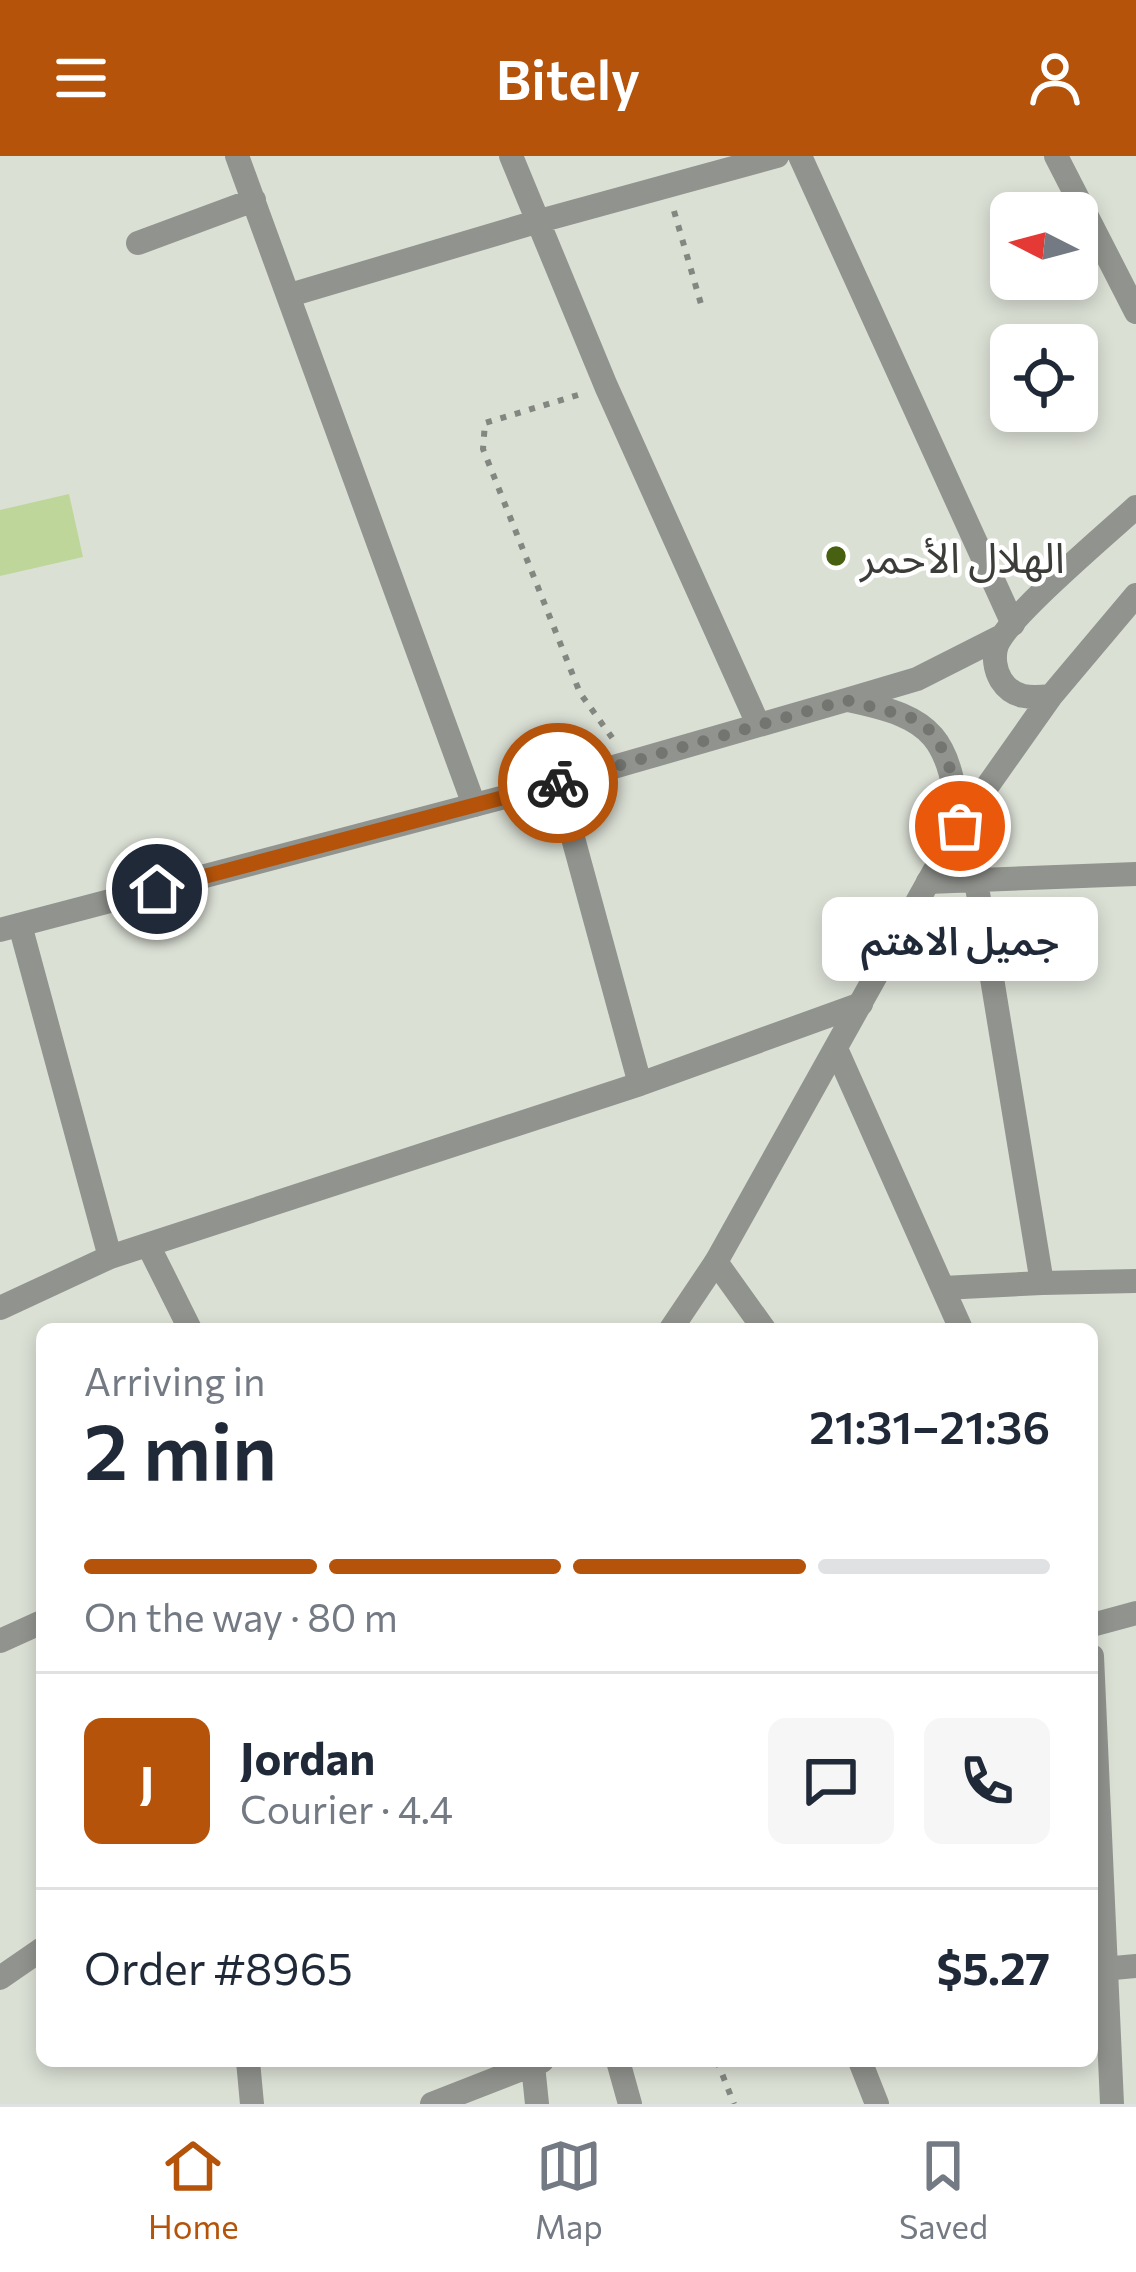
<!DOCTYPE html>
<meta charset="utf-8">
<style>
:root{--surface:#fff;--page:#f6f6f7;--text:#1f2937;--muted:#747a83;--line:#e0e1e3;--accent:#b45309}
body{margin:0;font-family:Commissioner,"Noto Sans Arabic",sans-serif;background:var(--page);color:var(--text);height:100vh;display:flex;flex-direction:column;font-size:45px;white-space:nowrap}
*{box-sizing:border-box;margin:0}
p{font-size:39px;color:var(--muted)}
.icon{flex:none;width:66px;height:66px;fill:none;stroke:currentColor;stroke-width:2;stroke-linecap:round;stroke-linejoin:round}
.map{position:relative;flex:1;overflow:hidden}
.side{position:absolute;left:36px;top:1167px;width:1062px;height:744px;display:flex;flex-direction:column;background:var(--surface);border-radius:18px;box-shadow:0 6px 18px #0003}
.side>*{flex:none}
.needle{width:78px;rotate:276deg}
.fabs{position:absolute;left:990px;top:36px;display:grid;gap:24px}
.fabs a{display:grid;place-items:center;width:108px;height:108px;border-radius:18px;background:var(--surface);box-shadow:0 6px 18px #0003;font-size:60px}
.pin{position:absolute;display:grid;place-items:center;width:102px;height:102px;color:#fff;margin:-51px;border:6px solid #fff;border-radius:50%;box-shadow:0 3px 12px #0007}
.courier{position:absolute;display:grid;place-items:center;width:120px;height:120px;margin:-60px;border:9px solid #b45309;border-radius:50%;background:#fff;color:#222;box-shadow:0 3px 15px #0007}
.bubble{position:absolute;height:84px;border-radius:18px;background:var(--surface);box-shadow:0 6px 18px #0003;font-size:39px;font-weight:600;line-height:84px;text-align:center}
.overview em{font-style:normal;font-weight:600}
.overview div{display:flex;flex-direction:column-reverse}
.overview{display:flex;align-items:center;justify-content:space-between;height:204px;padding:0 48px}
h1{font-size:78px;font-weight:600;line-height:90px}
.bar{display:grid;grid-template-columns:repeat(4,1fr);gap:18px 12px;align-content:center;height:144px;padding:0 48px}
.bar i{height:15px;border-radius:9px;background:var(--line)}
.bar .selected{background:var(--accent)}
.bar p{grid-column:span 4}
.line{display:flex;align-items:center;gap:30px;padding:0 48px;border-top:3px solid var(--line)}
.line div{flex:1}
.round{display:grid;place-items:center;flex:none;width:126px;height:126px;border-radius:18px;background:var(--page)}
header{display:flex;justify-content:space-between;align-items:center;height:156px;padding:0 48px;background:var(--accent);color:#fff;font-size:54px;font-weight:600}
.dock{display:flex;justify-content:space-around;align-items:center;height:168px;border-top:3px solid var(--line);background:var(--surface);font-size:33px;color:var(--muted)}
.dock a{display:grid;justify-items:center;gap:6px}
.dock .selected{color:var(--accent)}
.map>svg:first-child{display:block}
</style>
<header><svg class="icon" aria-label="menu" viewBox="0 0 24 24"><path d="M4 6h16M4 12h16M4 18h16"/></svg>Bitely<svg class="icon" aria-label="person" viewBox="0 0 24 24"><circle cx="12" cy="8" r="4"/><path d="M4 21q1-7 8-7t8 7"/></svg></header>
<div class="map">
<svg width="1136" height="1948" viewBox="0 0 1136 1948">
<rect width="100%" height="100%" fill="#dbe0d5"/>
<path fill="#bed69a" d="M69 338 83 401 0 420V354Z"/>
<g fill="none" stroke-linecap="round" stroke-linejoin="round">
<path stroke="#848780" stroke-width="6" stroke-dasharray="6 9" stroke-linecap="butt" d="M674 55 703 155
M578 239 485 267 483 293 580 537 613 583
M717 1905 734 1948"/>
<path stroke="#91938e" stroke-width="24" d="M237 0 474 649
M511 0 606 230 758 568
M800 0 1013 468
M1056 0 1136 156
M138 87 254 44
M290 139 536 66 777 0
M558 627 640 928
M976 725 1042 1127 1136 1125
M928 726 1136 718
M20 769 110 1101
M837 895 961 1173
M148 1089 190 1173
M716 1106 764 1173
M943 1132 1042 1127
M0 1152 110 1101 640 928 861 848
M1092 1469 1136 1457
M0 1485 42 1466
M1092 1500 1112 1948
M1092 1814 1136 1810
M248 1905 252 1948
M618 1905 630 1948
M860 1905 877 1948
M533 1909 537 1948
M432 1948 542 1905"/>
<path stroke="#91938e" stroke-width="24" d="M1051 540C1031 542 1013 543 1001 524 995 514 993 500 997 489 1009 460 1108 377 1136 351
M848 544C937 562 948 582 960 669
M0 774 558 627 846 544 917 523 1002 480
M671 1173 716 1106 960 669 1051 540 1136 439
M0 1822 42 1793"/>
</g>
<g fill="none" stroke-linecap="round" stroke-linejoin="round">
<path stroke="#737670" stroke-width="12" stroke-dasharray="0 21.6" d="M558 627 846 544 910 561 927 571 941 591 951 615 960 670"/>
<path stroke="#b45309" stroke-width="15" d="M157 733 558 627"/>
</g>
<circle fill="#476110" stroke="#fff" stroke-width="4.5" cx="836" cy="400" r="12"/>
<g text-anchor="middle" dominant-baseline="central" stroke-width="9" stroke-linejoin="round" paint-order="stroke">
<g font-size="42" fill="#3b3d39" stroke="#fff" text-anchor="start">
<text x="860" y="400">الهلال الأحمر</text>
</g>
</g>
</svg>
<div class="fabs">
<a><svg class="needle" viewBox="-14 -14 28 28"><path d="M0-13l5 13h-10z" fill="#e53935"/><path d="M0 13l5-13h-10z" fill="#747a83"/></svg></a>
<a><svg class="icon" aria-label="locate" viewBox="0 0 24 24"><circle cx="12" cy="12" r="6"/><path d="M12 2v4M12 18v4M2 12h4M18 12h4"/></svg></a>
</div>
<div class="pin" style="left:960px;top:670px;background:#ea580c"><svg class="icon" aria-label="bag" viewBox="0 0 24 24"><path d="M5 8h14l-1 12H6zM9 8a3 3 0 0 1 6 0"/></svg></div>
<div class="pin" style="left:157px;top:733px;background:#1f2937"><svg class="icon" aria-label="home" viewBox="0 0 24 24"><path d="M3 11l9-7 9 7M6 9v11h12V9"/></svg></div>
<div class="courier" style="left:558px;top:627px"><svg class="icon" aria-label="bike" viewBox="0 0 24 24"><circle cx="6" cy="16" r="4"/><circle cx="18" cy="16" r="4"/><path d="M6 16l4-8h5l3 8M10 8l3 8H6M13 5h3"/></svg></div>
<div class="bubble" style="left:822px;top:741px;width:276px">جميل الاهتم</div>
<section class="side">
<div class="overview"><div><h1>2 min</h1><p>Arriving in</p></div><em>21:31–21:36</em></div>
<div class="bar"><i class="selected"></i><i class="selected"></i><i class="selected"></i><i></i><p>On the way · 80 m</p></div>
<div class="line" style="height:216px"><b class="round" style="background:var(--accent);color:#fff">J</b><div><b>Jordan</b><p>Courier · 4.4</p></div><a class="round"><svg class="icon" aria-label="chat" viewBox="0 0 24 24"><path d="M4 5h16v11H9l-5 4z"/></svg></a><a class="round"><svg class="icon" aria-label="phone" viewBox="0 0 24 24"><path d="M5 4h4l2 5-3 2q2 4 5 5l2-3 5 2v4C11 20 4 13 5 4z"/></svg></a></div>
<div class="line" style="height:156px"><div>Order #8965</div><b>$5.27</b></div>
</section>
</div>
<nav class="dock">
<a class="selected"><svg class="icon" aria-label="home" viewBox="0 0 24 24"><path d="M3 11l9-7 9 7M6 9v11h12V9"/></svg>Home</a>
<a><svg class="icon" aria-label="map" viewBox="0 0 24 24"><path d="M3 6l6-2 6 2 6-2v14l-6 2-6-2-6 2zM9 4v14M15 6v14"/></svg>Map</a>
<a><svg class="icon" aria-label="saved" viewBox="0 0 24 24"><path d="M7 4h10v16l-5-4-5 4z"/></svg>Saved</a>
</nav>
